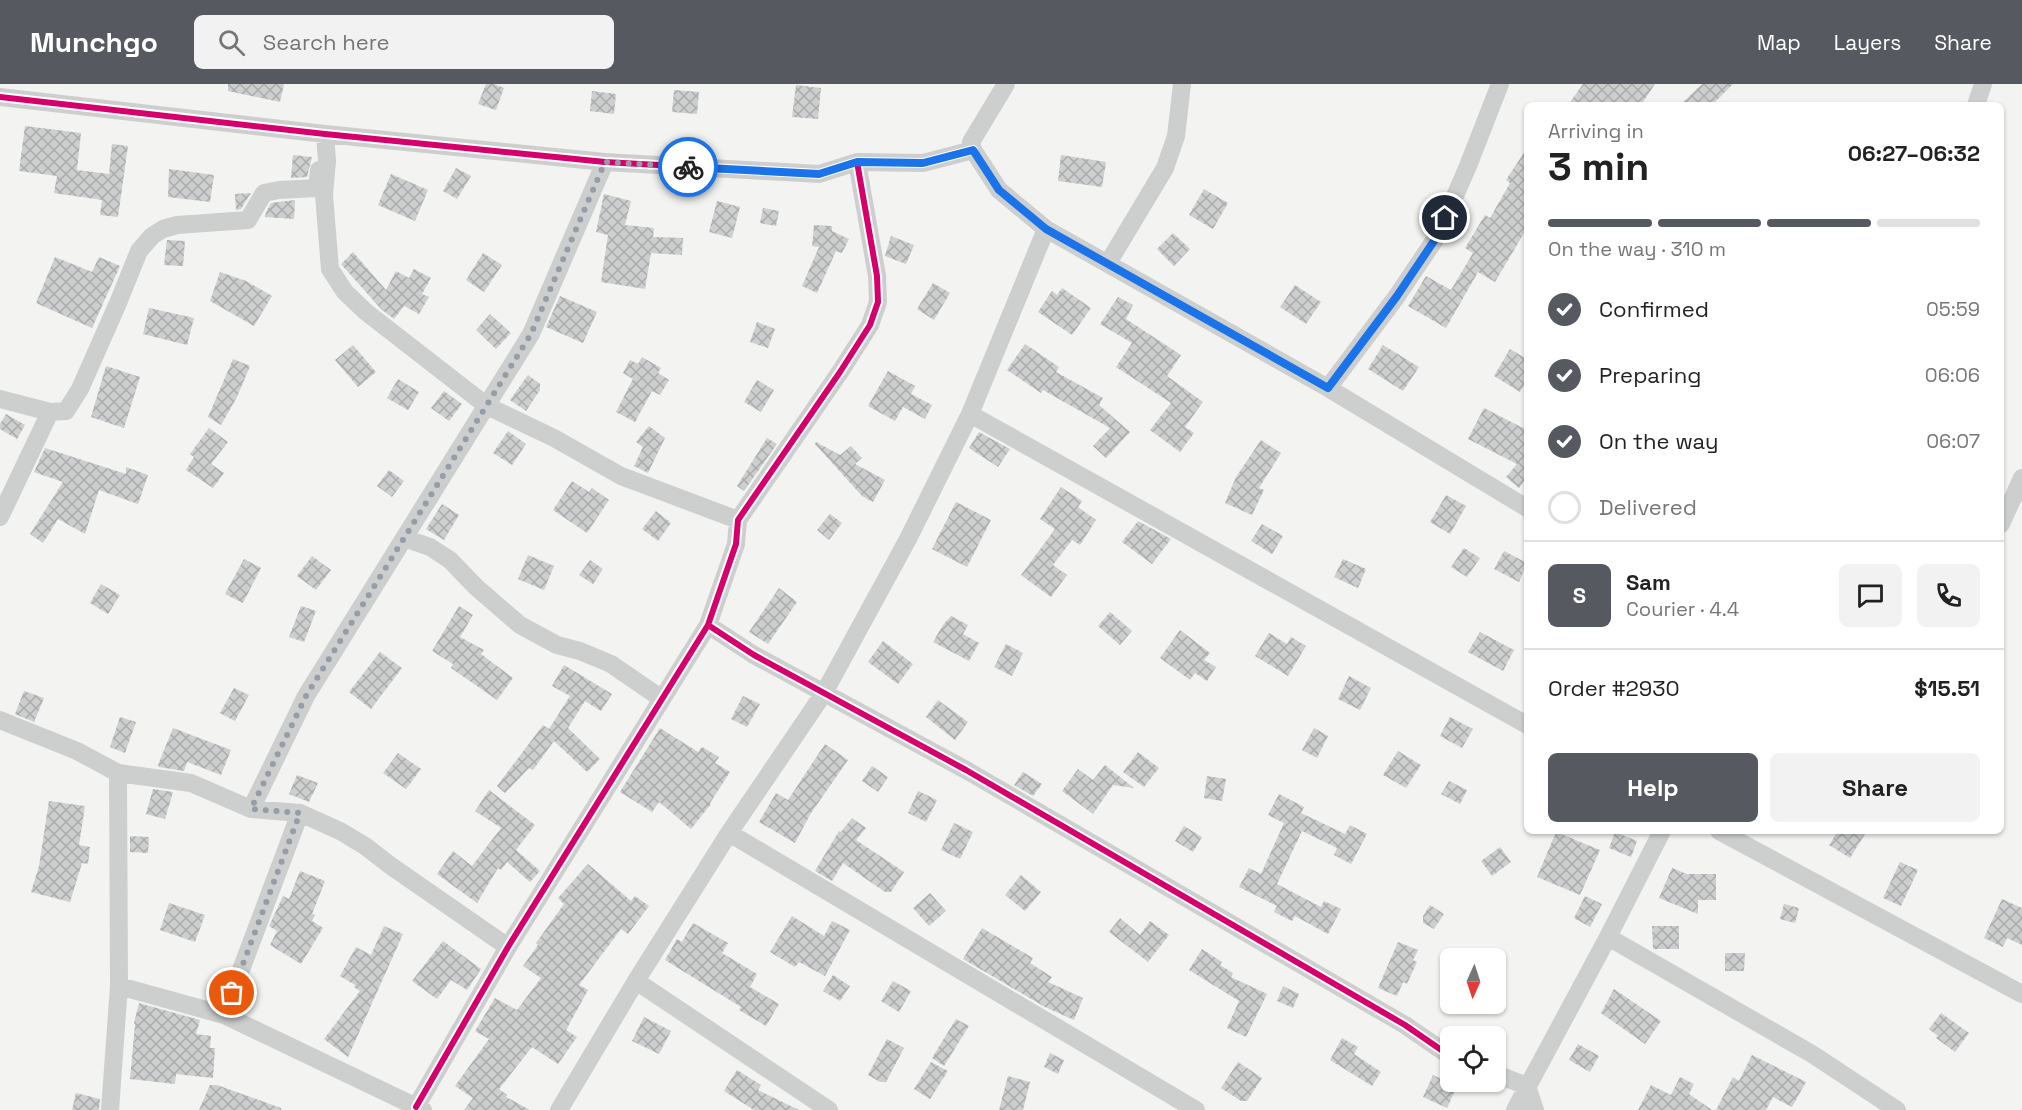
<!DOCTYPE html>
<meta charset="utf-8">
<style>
:root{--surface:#fff;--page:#f2f2f2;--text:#222;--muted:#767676;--line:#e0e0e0;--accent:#56595f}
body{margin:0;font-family:"Space Grotesk",sans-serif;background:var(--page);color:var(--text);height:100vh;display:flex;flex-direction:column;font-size:22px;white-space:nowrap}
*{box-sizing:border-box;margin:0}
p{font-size:20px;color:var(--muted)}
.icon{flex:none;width:33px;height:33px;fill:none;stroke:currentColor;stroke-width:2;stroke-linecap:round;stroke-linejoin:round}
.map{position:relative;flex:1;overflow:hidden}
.details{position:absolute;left:1524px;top:18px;width:480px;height:732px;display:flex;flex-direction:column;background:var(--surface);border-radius:9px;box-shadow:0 2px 4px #0004}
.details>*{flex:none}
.needle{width:39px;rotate:183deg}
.tools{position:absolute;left:1440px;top:864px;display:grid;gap:12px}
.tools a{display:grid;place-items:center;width:66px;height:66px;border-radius:9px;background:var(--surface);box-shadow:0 2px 4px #0004;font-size:30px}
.pin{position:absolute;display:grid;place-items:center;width:51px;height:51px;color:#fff;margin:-26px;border:3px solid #fff;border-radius:50%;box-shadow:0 2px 6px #0007}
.courier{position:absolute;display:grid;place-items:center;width:60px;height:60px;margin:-30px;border:4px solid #1a73e8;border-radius:50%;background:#fff;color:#222;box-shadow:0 2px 8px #0007}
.headline em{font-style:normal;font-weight:700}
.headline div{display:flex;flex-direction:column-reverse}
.headline{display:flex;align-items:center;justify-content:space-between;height:102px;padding:0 24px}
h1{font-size:39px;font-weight:700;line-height:45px}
.bar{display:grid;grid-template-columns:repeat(4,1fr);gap:9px 6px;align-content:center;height:72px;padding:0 24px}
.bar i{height:8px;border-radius:4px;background:var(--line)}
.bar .active{background:var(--accent)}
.bar p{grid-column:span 4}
.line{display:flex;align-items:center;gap:15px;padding:0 24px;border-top:2px solid var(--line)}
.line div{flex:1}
.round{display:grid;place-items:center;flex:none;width:63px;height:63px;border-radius:9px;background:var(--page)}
ol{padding:0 24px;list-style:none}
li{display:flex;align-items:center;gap:18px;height:66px}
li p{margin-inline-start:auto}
li .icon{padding:6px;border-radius:50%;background:var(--accent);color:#fff;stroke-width:4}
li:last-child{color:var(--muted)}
li i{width:33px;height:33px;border:3px solid var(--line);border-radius:50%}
.action{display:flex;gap:12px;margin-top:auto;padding:12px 24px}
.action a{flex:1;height:69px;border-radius:9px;background:var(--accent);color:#fff;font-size:24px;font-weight:700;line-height:69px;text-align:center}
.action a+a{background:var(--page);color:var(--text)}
header{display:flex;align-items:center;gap:36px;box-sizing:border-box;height:84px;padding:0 30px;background:var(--accent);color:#fff}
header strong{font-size:28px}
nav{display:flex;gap:33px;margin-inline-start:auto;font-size:21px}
.search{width:420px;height:54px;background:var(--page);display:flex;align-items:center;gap:15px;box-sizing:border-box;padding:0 21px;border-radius:9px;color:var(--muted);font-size:22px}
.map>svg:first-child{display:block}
</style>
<header>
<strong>Munchgo</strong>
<div class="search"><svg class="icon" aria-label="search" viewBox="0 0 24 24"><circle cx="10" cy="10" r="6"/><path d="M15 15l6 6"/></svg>Search here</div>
<nav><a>Map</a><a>Layers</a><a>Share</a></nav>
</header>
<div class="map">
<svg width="2022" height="1026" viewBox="0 0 2022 1026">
<defs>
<pattern id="building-cross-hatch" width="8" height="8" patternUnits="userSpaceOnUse" patternTransform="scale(1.5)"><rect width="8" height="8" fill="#cdcece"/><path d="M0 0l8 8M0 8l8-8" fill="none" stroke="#aaabad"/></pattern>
</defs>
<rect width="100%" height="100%" fill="#f3f3f1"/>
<path fill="url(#building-cross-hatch)" d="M228 0H284L280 18 228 7Z
M486 0H494L504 4 496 26 478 20Z
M1583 0H1655L1641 21H1568Z
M1702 0H1733L1712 21H1680Z
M796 1 821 4 818 35 792 33Z
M674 6 699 8 697 30 672 28Z
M592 7 616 10 614 30 590 27Z
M25 42 81 49 77 86 109 90 112 60 128 62 118 133 100 131 102 116 54 109 57 92 19 87Z
M1527 64V144L1495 198 1478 188 1446 244 1408 222 1426 192 1451 206 1473 169 1465 164 1485 131 1490 134 1510 99 1506 96Z
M293 71 312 73 307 93 291 94Z
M1061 71 1106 78 1102 103 1058 97Z
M456 84 471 92 457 115 443 107Z
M169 85 214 91 210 118 168 113Z
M391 90 428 106 415 137 378 121Z
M1204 105 1228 119 1213 145 1189 131Z
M251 109 241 125 236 126 235 110Z
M604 110 631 117 625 141 654 144 653 153 683 154 682 171 651 169 645 205 601 198 608 151 596 148Z
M295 116 294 135 265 133 266 128 271 119Z
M717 117 740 123 732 154 709 148Z
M763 124 779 127 776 142 760 139Z
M814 141 832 142V147L849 155 842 169 836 167 817 209 802 202 819 163 812 162Z
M1173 149 1190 165 1174 182 1157 165Z
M891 152 914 161 906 180 885 172Z
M167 156 185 157 183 182 164 181Z
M353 168 386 206 396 187 409 194 414 185 431 194 422 210 429 213 419 230 404 222 394 235 381 225 341 180Z
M483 169 502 181 484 208 466 196Z
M55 173 92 188 99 173 120 182 92 244 36 219Z
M220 188 246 197 272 212 254 242 210 217Z
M933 199 950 209 934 236 917 225Z
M1295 201 1321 218 1306 240 1280 223Z
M1062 204 1091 224 1072 251 1038 228 1052 207 1057 211Z
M560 212 597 228 583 259 546 243Z
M1118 213 1133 221 1126 235 1181 271 1167 292 1203 318 1185 343 1194 349 1180 368 1150 346 1171 319 1116 283 1132 259 1100 240Z
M149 224 194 234 187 261 143 250Z
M490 230 511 249 496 265 476 246Z
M757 238 775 245 768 264 750 258Z
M1025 260 1059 283 1056 288 1103 314 1099 321 1130 348 1106 374 1093 362 1110 344 1043 306 1041 309 1007 286Z
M353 261 376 288 358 303 335 276Z
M1383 261 1419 283 1403 307 1368 285Z
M1510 265 1527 275V296L1520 308 1494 292Z
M642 273 661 284 658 289 669 296 660 311 652 307 635 338 616 328 633 295 623 289 630 276 638 280Z
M233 275 250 282 237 313 221 341 208 333Z
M106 282 140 293 124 344 91 333Z
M888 287 915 302 911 310 932 321 925 335 903 323 895 337 868 322Z
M528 291 540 300V306L526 327 510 316Z
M398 295 419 308 408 326 387 314Z
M757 296 774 306 761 328 744 318Z
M444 307 462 320 449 337 431 324Z
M1484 324 1527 346V393L1519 404 1506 393 1517 380 1468 355Z
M6 330 25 341 17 355 0 345V340Z
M649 342 665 354 648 389 634 382 643 363 636 358Z
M209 344 228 358 211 380 224 389 213 404 186 386 194 373 190 370Z
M508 347 526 360 512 381 493 369Z
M979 348 1010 365 998 383 969 364Z
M767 354 777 360 744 407 737 402Z
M1261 356 1281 369 1259 404 1264 406 1252 431 1225 419 1236 393Z
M816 358 840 371 851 362 862 374 855 380 885 396 873 418 862 412 815 360Z
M45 364 126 390V383L148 391 138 420 99 406 85 450 58 435 43 459 30 450 63 398 34 388Z
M389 386 404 397 392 413 377 402Z
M572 397 589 408 592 404 609 416 587 449 553 426Z
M1061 403 1082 417 1078 423 1096 436 1080 461 1072 456 1053 481 1067 491 1051 513 1021 491 1055 445 1040 435Z
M1446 411 1466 422 1450 450 1430 438Z
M956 418 991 436 967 483 932 465Z
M442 420 459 431 444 456 426 445Z
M656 427 671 439 658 457 642 445Z
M830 430 842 439 829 456 817 446Z
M1138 437 1171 455 1152 480 1122 458Z
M1262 440 1283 452 1272 470 1251 457Z
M1464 464 1480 474 1467 493 1451 483Z
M1504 467 1527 479 1519 498 1494 485Z
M528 471 554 482 544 506 518 495Z
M312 472 331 486 316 506 297 492Z
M244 475 261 484 243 519 225 510Z
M1343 475 1366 485 1358 504 1334 493Z
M590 476 603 485 593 500 579 491Z
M101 500 120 511 108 530 90 519Z
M779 504 797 518 768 560 749 548Z
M301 522 316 527 304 558 289 553Z
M459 522 473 531 460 553 484 566 481 570 513 594 497 616 451 584 453 580 432 567Z
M1110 528 1132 547 1120 561 1098 542Z
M951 532 968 541 963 550 979 559 969 577 933 558 943 541Z
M1180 546 1210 569 1204 576 1216 583 1207 597 1195 589 1190 596 1160 574Z
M1480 548 1514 566 1503 587 1468 568Z
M1269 549 1287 560 1291 553 1306 562 1288 592 1255 572Z
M883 557 913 580 898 600 868 578Z
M1006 560 1023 569 1012 592 994 583Z
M380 568 402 584 371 625 349 608Z
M564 581 612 610 601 627 585 617 568 644 600 675 587 688 554 657 533 686 529 684 505 709 497 702 543 641 549 645 570 612 552 602Z
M1349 592 1371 604 1360 626 1338 615Z
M234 604 249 611 235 637 220 629Z
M24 607 44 614 34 638 15 630Z
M743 612 760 620 747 643 731 635Z
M938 616 968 638 955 656 926 633Z
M120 633 136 638 125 669 110 663Z
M1450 633 1473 645 1462 664 1440 652Z
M173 644 231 666 221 691 187 678 184 687 159 683 158 681Z
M660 644 698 668 702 663 719 673 715 679 730 688 710 719 711 720 691 745 659 718 652 728 620 708Z
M1314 644 1328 652 1317 674 1302 666Z
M825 660 848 676 811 729 795 759 759 738 776 709 788 716Z
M1398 667 1421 681 1406 704 1383 691Z
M1138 668 1159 684 1144 703 1123 688Z
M398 669 421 685 406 705 383 689Z
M1105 681 1134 704 1113 701 1093 730 1062 707 1078 685 1093 696Z
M872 682 888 693 878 708 862 697Z
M1023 688 1042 700 1033 712 1014 701Z
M297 691 318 699 309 718 289 710Z
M1207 692 1226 695 1222 717 1204 714Z
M1449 697 1467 706 1460 720 1441 710Z
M153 705 173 708 165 735 146 730Z
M489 706 535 741 516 766 540 787 530 798 507 778 501 786 498 784 477 819 437 790 453 767 472 782 501 744 475 727Z
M918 707 937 716 926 738 908 729Z
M1279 710 1304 723 1301 729 1345 750 1350 741 1367 750 1351 780 1334 771 1337 764 1302 747 1277 800 1321 823 1324 817 1341 825 1328 850 1295 832 1292 837 1274 828 1277 822 1239 803 1249 784 1261 790 1284 739 1268 731Z
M49 717 85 722 79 761 90 763 88 780 82 779 70 818 31 808 39 782Z
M852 734 866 744 856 756 904 788 891 808H885L843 779 832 797 815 787 839 747 841 748Z
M954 739 973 748 960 775 941 766Z
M1184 742 1202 753 1193 768 1175 757Z
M1838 747H1867L1850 774 1829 761Z
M1556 748 1600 766 1580 811 1537 793Z
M1615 748 1637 757 1631 773 1609 764Z
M130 752 149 753 148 769 130 768Z
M1500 763 1511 778 1492 792 1481 777Z
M1900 778 1918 786 1901 822 1883 814Z
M588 780 631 817 635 812 649 822 628 850 621 845 579 901 588 906 566 946 577 953 558 980 532 963 499 1005 507 1011 506 1013 530 1026H464L473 1014 455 1002 489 955 475 947 495 914 517 926 541 894 523 882 538 861 536 859 564 820 558 814Z
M1672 784 1687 790H1716V816H1698V830L1659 814Z
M300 787 325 797 312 830 315 831 312 837 323 844 301 880 270 861 277 847 269 842 283 812 289 815Z
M1021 791 1041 808 1025 827 1005 811Z
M930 809 946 827 929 842 913 824Z
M1585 812 1602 820 1590 843 1574 834Z
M2002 815 2022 824V861L2007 854 2003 863 1984 854Z
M169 819 205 831 195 858 160 846Z
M1784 820 1799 824 1795 839 1780 835Z
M1430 821 1444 830 1434 845 1423 839V832Z
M792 832 824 852 832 837 850 846 825 892 799 878 795 883 770 868Z
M1120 834 1140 851 1150 837 1169 851 1148 878 1109 848Z
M693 839 728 859 722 869 757 890 750 903 779 920 766 942 739 926 741 923 665 876 677 855 682 858Z
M384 842 403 850 348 973 324 955 360 907 354 903 355 901 340 892 356 863 371 871Z
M1652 842H1679V865H1653Z
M982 844 1033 874 1030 879 1052 893 1048 898 1083 914 1074 936 1045 923 963 875Z
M443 857 481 885 467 906 451 896 437 915 412 897Z
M1398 858 1418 866 1413 876 1417 878 1407 900 1403 898 1397 912 1378 904Z
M1202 865 1222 878 1220 881 1233 889 1231 893 1267 910 1246 953 1227 944 1239 917 1189 886Z
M1725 869H1745L1744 887H1725Z
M833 891 850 902 840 917 823 907Z
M893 897 911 907 899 928 881 917Z
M1283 902 1299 910 1293 924 1277 917Z
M1614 905 1661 937 1645 960 1601 929Z
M139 919 200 936 196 950 211 952 210 964H215L213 994 176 990 175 1000 130 995 135 940 134 939Z
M1941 929 1969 949 1955 968 1936 954 1938 952 1929 945Z
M644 933 671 947 659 970 632 957Z
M956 935 969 942 944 982 932 974Z
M1342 954 1358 963 1354 970 1381 988 1372 1002 1330 976Z
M887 955 904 964 886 998H880L868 991Z
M1578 960 1599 972 1590 988 1569 976Z
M1050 969 1064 976 1058 990 1044 983Z
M1752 971 1806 998 1792 1023 1773 1013 1766 1026H1716L1733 993 1739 997Z
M931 978 948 987 930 1015 914 1005Z
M1238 978 1262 994 1247 1017H1241L1221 1004Z
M737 986 761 1001 758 1006 799 1026H754L724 1007Z
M1433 991 1457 1002 1447 1024 1423 1013Z
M1008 992 1030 998 1023 1026H999Z
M1680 993 1694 1000 1689 1010 1712 1026H1638L1651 1001 1671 1011Z
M210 1001H217L281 1024V1026H199Z
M76 1009 100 1015 99 1026H72Z"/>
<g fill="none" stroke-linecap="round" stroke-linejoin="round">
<path stroke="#cdcece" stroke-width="18" d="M1006 0 971 58 973 66 999 106 1046 145 1328 304 1527 424
M0 13 325 50 605 78 819 90 857 78 923 79 973 66
M1976 21 1983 0
M325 50 327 77 324 111 330 185 345 208 366 228 487 322 554 354 621 392 738 436
M1108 179 1165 84 1176 52 1182 0
M1328 304 1397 212 1438 151 1468 82 1500 0
M0 315 50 328 66 327 80 305 118 219 139 167 152 152 163 145 177 141 248 136 264 109 279 106 317 104 319 86
M970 330 1527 641
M0 433 50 328
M2001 440 2022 394
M404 454 430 463 450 476 476 503 520 541 557 561 580 567 611 580 662 615
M708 541 754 571 966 686 1405 941 1450 972
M0 636 77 667 118 689 191 699 251 725 300 729 340 747 365 762 391 782 508 863
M251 725 306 612 531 250 605 78
M1719 747 2022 910
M729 749 1196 1026
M1608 853 1812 970 1897 1026
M636 897 829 1026
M119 902 224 931 423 1026
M224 931 300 729
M1496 990 1527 1002 1535 1026
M416 1023 508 863 708 541 736 460 738 436 840 288 870 241 878 218 877 192 857 78
M110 1026 119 902 118 689
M559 1026 636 897 729 749 824 609 908 455 970 330 1046 145
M1515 1026 1608 853 1662 747"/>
<g stroke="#fff" stroke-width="10">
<path id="cycleway" d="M0 13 325 50 605 78 819 90 857 78 923 79 973 66
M708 541 754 571 966 686 1405 941 1450 972
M416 1023 508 863 708 541 736 460 738 436 840 288 870 241 878 218 877 192 857 78"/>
</g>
<use href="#cycleway" stroke="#d6006c" stroke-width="6"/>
</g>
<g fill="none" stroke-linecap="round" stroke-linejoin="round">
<path stroke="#959da9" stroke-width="6" stroke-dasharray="0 10.8" d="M232 909 300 729 251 725 306 612 531 250 605 78 688 83"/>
<path stroke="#1a73e8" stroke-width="8" d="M688 83 819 90 857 78 923 79 973 66 999 106 1046 145 1328 304 1397 212 1438 151 1445 134"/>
</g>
</svg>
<div class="tools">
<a><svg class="needle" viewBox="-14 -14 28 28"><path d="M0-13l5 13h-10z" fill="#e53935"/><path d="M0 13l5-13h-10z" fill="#767676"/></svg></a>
<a><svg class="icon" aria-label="locate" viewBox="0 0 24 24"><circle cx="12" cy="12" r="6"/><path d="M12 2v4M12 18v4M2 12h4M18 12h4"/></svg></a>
</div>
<div class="pin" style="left:232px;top:909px;background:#ea580c"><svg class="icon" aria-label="bag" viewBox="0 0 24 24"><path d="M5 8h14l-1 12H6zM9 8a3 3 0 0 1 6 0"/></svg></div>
<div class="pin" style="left:1445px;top:134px;background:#1f2937"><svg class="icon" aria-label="home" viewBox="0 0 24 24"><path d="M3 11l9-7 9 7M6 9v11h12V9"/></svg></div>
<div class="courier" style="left:688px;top:83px"><svg class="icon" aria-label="bike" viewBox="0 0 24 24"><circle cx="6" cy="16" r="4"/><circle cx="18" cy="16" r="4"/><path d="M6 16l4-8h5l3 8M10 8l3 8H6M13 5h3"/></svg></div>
<section class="details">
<div class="headline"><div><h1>3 min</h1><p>Arriving in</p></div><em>06:27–06:32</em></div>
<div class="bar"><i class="active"></i><i class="active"></i><i class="active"></i><i></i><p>On the way · 310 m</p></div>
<ol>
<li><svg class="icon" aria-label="check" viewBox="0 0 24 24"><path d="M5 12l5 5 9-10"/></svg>Confirmed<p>05:59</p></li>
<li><svg class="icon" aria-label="check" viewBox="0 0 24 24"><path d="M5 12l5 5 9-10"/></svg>Preparing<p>06:06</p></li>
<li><svg class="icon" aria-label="check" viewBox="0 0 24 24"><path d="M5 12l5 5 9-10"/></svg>On the way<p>06:07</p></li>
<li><i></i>Delivered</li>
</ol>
<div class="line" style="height:108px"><b class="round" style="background:var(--accent);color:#fff">S</b><div><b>Sam</b><p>Courier · 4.4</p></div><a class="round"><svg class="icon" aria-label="chat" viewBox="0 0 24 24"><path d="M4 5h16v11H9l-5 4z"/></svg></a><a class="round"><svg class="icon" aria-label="phone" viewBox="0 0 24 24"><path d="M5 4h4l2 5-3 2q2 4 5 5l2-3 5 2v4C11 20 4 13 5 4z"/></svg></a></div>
<div class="line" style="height:78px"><div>Order #2930</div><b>$15.51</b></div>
<div class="action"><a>Help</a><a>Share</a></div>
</section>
</div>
